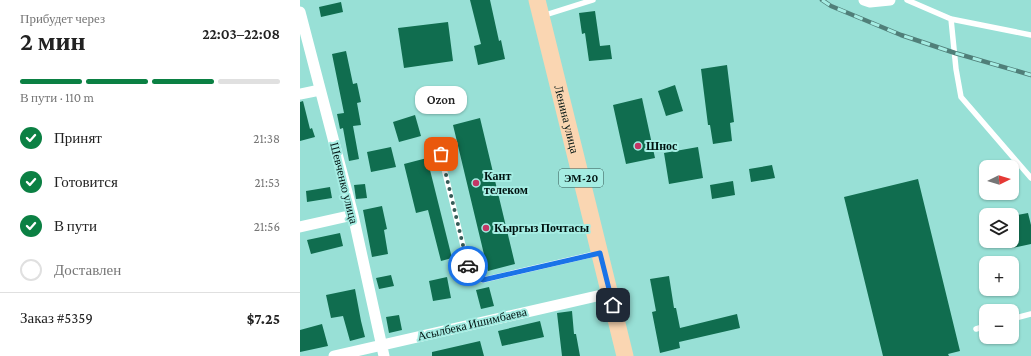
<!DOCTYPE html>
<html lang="ru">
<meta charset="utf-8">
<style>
:root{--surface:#fff;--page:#f6f6f6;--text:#222;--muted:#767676;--line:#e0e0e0;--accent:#0b8043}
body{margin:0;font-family:"Crimson Pro",serif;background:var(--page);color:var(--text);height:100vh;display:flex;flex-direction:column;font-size:15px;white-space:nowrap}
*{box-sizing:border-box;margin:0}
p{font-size:13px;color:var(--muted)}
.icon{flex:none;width:22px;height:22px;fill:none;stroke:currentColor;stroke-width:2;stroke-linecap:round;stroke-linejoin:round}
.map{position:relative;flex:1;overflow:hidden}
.sheet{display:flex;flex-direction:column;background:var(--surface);width:300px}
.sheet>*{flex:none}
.needle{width:26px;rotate:85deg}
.buttons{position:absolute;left:679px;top:160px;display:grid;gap:8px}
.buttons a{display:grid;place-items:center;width:40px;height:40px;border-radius:8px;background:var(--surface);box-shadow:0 1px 3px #0004;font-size:20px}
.pin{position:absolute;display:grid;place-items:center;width:34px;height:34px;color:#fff;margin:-17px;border-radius:8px;box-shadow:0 2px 6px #0006}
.courier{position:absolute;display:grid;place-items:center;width:40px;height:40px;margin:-20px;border:3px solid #1a73e8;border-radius:50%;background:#fff;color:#222;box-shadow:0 1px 5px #0007}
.bubble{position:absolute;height:28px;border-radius:12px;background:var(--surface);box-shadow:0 1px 3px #0004;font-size:13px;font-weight:600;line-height:28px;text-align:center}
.summary em{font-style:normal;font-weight:600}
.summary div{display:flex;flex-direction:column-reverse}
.summary{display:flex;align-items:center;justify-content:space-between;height:68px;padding:0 20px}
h1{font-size:26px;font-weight:600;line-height:30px}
.bar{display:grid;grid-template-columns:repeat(4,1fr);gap:6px 4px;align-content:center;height:48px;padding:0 20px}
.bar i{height:5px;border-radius:3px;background:var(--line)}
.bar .active{background:var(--accent)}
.bar p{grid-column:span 4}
.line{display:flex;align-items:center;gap:10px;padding:0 20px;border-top:1px solid var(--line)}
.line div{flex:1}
ol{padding:0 20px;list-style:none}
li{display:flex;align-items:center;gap:12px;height:44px}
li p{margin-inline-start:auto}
li .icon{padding:4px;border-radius:50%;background:var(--accent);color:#fff;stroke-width:4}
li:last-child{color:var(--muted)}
li i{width:22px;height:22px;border:2px solid var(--line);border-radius:50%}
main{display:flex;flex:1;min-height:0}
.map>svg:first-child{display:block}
</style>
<main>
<section class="sheet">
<div class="summary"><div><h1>2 мин</h1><p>Прибудет через</p></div><em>22:03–22:08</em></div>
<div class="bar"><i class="active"></i><i class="active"></i><i class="active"></i><i></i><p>В пути · 110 m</p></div>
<ol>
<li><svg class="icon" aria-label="check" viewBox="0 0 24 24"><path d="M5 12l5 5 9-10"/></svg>Принят<p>21:38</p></li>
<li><svg class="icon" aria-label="check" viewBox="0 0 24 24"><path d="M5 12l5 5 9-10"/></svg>Готовится<p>21:53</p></li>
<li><svg class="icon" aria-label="check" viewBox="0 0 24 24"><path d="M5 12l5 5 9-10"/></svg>В пути<p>21:56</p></li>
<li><i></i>Доставлен</li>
</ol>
<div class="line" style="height:52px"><div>Заказ #5359</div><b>$7.25</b></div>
</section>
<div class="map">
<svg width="731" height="356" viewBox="0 0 731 356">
<rect width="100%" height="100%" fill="#98e0d6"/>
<path fill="#106d4f" d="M170 0H190L199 41 201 40 205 59 178 65 174 46 181 44Z
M41 2 43 12 21 17 19 7Z
M295 11 300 46 310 45 312 59 289 61 285 33 282 34 279 13Z
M148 22 153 61 104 68 98 28Z
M46 51 53 84 57 83 61 102 57 103 61 125 53 126 59 159 49 161 43 128 40 129 37 114 44 113 32 54Z
M427 65 434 122 430 123 432 141 413 144 410 125H408L401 69Z
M375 85 383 111 366 116 358 91Z
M342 98 355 158 326 164 313 105Z
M3 101 10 129 12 128 15 137 0 141V102Z
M115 115 121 136 99 142 93 122Z
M180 118 215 264 188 271 153 125Z
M91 147 96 167 71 172 67 152Z
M398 147 403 178 369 184 364 153Z
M127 158 152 258 141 261 128 210 116 213 104 164Z
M472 165 475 178 451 182 449 169Z
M618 179 660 351 648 354 649 356H583L544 197Z
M433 181 435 195 412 199 410 185Z
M65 184 67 198 56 199 54 185Z
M30 187 32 198 7 202 6 191Z
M82 206 87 229 84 230 88 254 72 257 63 210Z
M728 213 731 225V244L712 248V216Z
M40 233 43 246 11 254 7 240Z
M91 275 94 286 79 289 76 278Z
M369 276 374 308H376L380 328 437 314 440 328 379 342 380 348 360 353 352 312 356 311 350 279Z
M147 277 151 298 133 301 129 281Z
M189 287 194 306 181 309 176 290Z
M55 289 61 321 65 337 50 341 43 316 31 318 26 295Z
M272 311 274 334H276L280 356H262L257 313Z
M99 315 102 330 89 333 86 317Z
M240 321 244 337 202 346 198 331Z
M22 324 28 346 0 352V330Z
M180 341 184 356H132V352Z"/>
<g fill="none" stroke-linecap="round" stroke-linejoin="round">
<path stroke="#fff" stroke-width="5.5" d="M607 0 651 19 731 35
M242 16 293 0
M651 19 656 69 661 97 731 178
M137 140 168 266 174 276 183 280 299 253
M712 319 731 314
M676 329 686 326"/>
<path stroke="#fff" stroke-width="11" d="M564 0 570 2 590 0
M0 12 53 215 84 356
M0 94 20 90
M0 227 53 215
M34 356 310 293"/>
<path stroke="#fad6b2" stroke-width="17" id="s1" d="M237 0 293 226 325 356"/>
<g stroke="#507f79" stroke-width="4.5">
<path id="rail" d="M522 0 531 6 601 35 655 53 731 75"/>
</g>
<use href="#rail" stroke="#a5ede3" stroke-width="3" stroke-dasharray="9" stroke-linecap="butt"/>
</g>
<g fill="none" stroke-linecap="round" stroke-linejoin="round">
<path stroke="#355b56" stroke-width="4" stroke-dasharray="0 7.2" d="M141 154 168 266"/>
<path stroke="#1a73e8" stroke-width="5" d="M168 266 174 276 183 280 300 253 313 305"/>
</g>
<g fill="#c33665" stroke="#a5ede3" stroke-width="1.5">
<circle cx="338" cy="146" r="4"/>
<circle cx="176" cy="183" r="4"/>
<circle cx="186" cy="228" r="4"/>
</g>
<g text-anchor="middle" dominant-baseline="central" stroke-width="4" stroke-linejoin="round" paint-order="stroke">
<rect fill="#a5ede3" stroke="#325450" stroke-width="1" x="259" y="169" width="44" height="18" rx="3"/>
<g font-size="11" font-weight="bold" fill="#001311">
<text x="281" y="178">ЭМ-20</text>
</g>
<g font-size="12" fill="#001311" stroke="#a5ede3">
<text stroke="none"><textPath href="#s1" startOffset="123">Ленина улица</textPath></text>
<text transform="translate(44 183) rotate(76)">Шевченко улица</text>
<text transform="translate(172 324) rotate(-13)">Асылбека Ишимбаева</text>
</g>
<g font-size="12" font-weight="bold" fill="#001311" stroke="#a5ede3" text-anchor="start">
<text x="346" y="146">Шнос</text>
<text x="184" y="176">Кант<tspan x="184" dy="14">телеком</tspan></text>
<text x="194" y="228">Кыргыз Почтасы</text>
</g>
</g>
</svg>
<div class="buttons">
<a><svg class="needle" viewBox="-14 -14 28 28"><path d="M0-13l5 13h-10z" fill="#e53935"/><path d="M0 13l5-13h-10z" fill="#767676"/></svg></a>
<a><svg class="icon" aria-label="layers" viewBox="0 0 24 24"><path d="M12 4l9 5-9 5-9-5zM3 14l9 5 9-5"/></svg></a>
<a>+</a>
<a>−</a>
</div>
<div class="pin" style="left:141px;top:154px;background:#ea580c"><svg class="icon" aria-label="bag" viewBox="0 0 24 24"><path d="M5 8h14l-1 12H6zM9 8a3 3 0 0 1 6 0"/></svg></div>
<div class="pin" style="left:313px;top:305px;background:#1f2937"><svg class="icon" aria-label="home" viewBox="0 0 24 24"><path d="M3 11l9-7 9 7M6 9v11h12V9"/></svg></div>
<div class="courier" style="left:168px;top:266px"><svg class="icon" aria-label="car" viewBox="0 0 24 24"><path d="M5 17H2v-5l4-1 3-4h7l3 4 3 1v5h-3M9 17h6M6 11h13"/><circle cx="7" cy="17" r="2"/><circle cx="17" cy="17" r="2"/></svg></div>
<div class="bubble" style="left:115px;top:86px;width:52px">Ozon</div>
</div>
</main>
